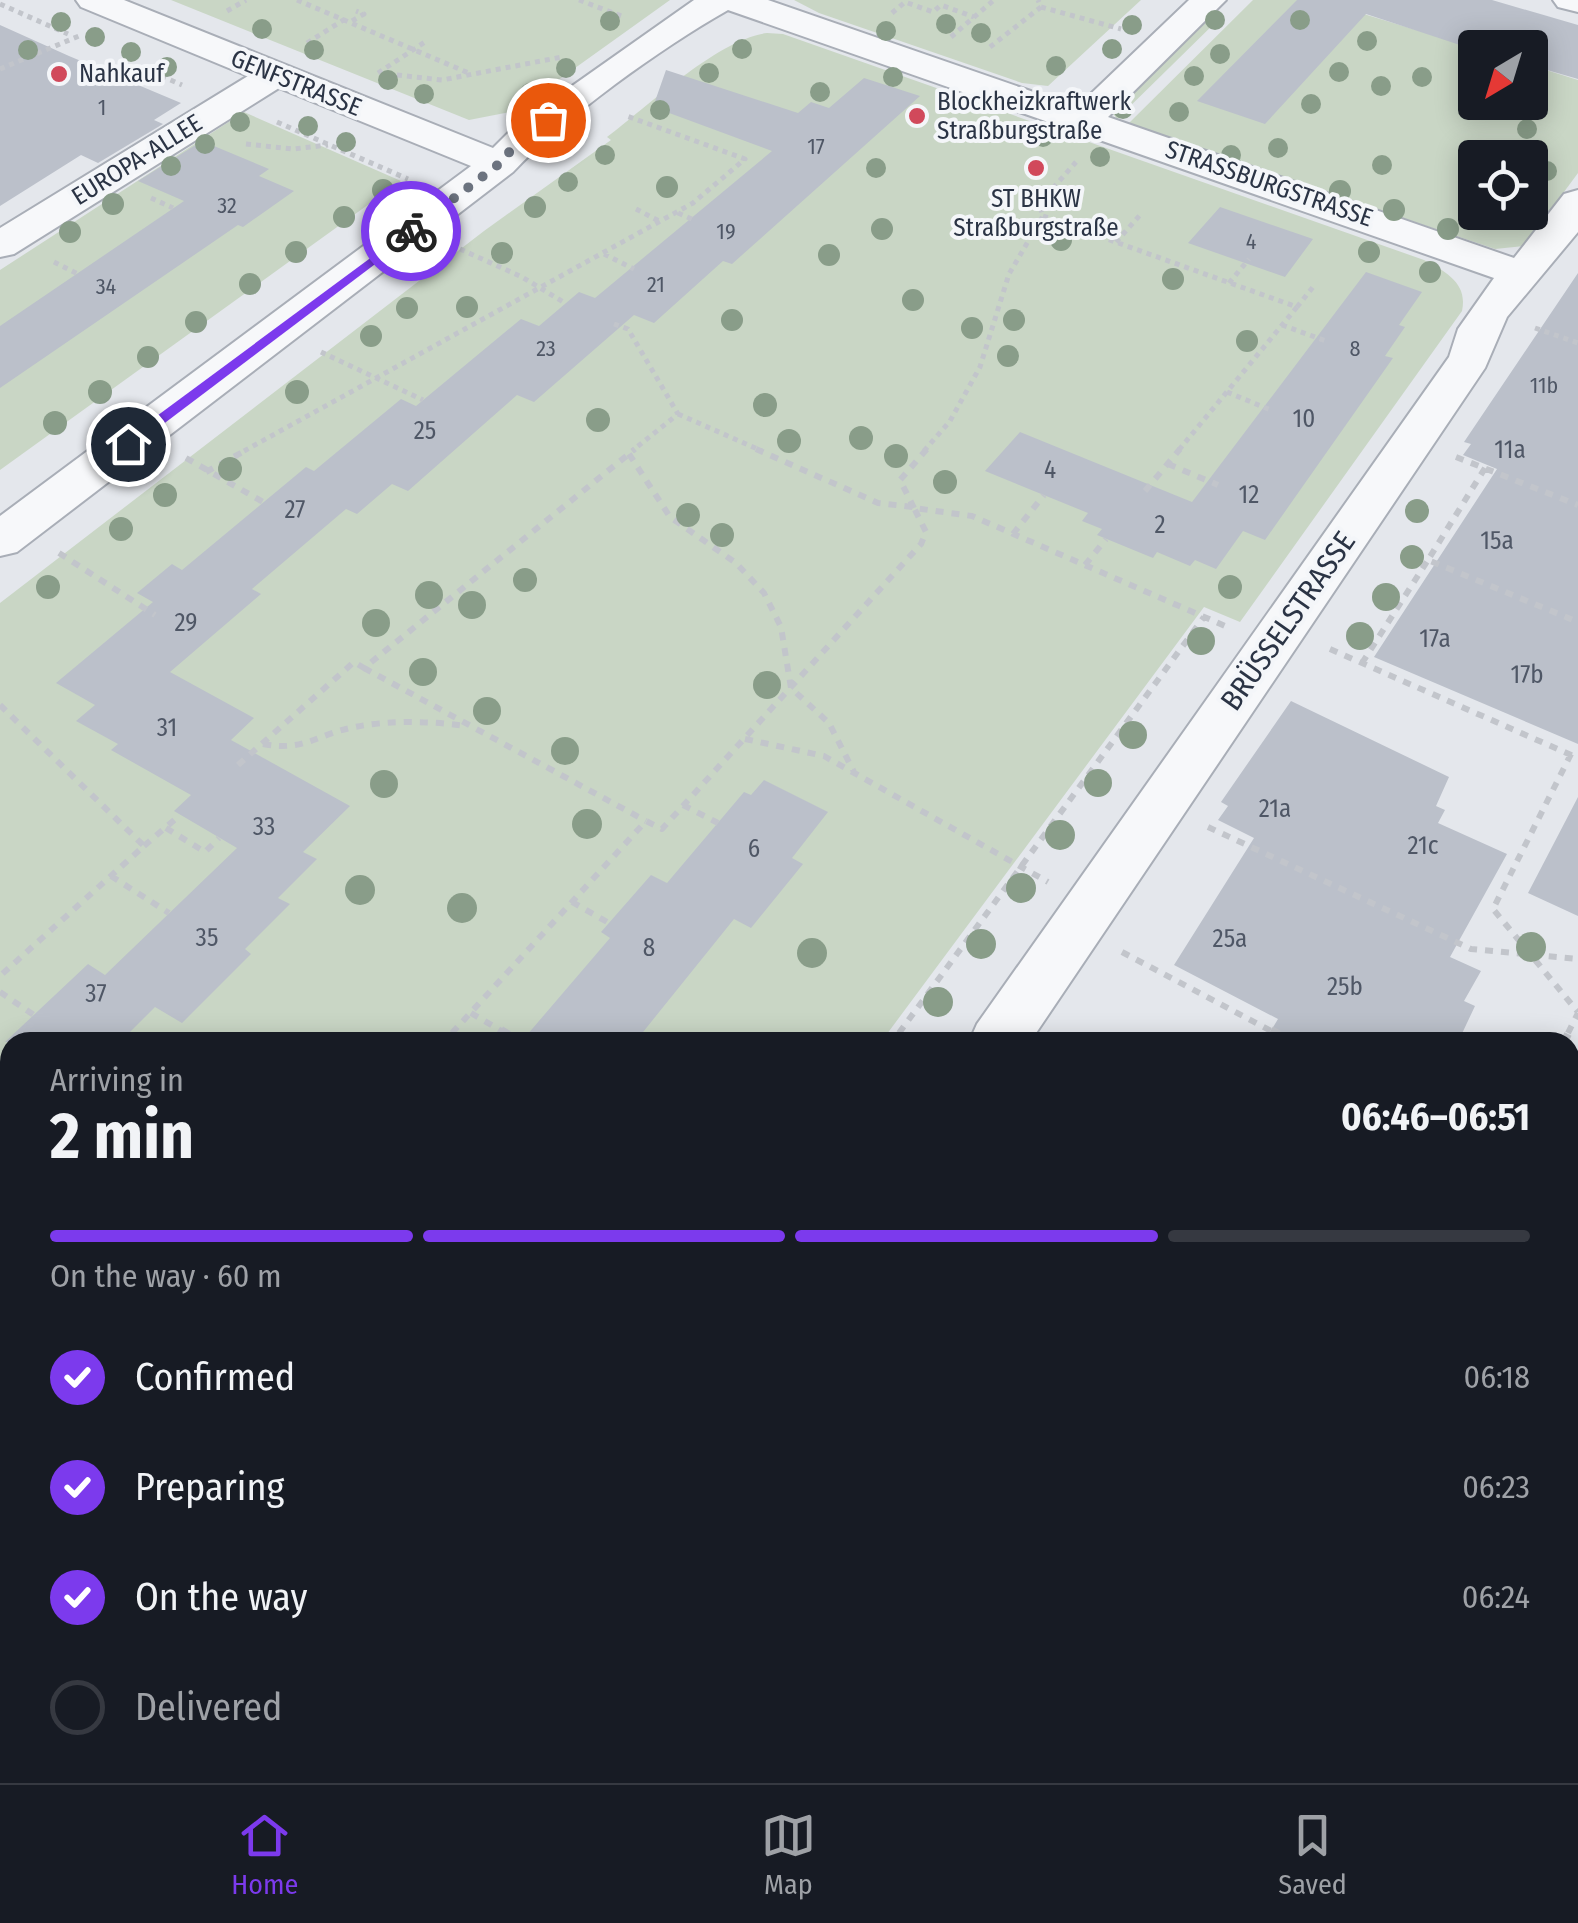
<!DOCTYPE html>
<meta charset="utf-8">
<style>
:root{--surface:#171b24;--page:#20242c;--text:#f1f3f6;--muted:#9ea1a6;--line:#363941;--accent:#7c3aed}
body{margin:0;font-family:"Fira Sans Condensed",sans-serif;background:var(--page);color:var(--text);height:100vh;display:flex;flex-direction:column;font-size:38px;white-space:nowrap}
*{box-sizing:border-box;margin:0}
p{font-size:32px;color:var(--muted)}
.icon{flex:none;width:55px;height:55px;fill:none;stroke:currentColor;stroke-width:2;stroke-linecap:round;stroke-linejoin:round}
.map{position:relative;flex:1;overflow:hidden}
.sheet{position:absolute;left:0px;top:1032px;width:1580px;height:752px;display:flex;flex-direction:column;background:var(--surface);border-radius:30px 30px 0 0;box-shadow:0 5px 25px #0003}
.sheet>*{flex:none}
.needle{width:65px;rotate:218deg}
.fabs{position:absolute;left:1458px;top:30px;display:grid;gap:20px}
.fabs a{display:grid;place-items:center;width:90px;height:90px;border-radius:10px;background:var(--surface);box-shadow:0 5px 25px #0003;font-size:50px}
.pin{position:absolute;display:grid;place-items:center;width:85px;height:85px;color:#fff;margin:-42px;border:5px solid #fff;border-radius:50%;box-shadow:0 2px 10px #0007}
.courier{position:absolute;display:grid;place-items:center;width:100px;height:100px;margin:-50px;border:8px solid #7c3aed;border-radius:50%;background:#fff;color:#222;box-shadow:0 2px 12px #0007}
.overview em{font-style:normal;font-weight:700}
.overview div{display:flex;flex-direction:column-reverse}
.overview{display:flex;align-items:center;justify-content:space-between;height:170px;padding:0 50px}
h1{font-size:65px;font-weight:700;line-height:75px}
.bar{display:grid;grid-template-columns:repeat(4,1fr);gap:15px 10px;align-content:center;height:120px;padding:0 50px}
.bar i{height:12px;border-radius:8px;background:var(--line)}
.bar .current{background:var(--accent)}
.bar p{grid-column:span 4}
ol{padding:0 50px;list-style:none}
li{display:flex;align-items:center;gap:30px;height:110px}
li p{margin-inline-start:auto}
li .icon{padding:10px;border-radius:50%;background:var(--accent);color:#fff;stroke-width:4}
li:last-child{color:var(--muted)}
li i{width:55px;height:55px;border:5px solid var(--line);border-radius:50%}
.tabs{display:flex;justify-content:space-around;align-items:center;height:140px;border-top:2px solid var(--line);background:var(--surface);font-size:28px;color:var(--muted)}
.tabs a{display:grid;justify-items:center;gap:5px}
.tabs .current{color:var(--accent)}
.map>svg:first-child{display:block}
</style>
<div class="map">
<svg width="1578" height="1783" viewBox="0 0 1578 1783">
<rect width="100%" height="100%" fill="#e4e7ec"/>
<path fill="#c9d6c5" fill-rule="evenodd" d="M171 0H670L515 111 469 120Z
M794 0H1141L1048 86 1022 83 819 13Z
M1253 0H1318L1475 48V102H1530V65L1578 80V173L1524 246 1495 249 1127 125ZM1475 158H1530V212H1475Z
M1214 12 1223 15 1117 119 1112 112Z
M767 33 783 34 1424 260C1446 272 1468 283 1462 311L1240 622 1204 607 881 1042H10V1775H340L334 1783H0V603L484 231 611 140 607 137C647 107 718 39 767 33Z
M244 112 401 181 0 470V270Z
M1570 1416 1578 1421V1783H547L553 1775H1570Z"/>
<path fill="#bbc0ca" d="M1297 0H1492L1578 25V79L1530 65V48H1469L1366 14 1265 124 1197 101Z
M0 25 69 56 181 103 154 120 163 124 98 163 81 155 0 206Z
M666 70 798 113 811 102 829 108 864 78 920 96 732 264 723 261 654 323 634 315 534 402 517 395 408 491 392 484 357 514 346 509 252 589 261 594 170 672 254 718 231 740 350 806 303 852 317 859 278 898 290 904 245 949 251 954 182 1023 155 1007 120 1042H5L88 964 105 975 237 848 174 811 191 795 111 750 118 744 76 721 95 705 56 683 153 602 137 593 172 564 182 570 306 467 314 471 401 399 416 406 521 319 539 326 579 292 595 298 772 151 653 107Z
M202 141 269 169 259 176 294 191 243 227 238 225 0 388V326L184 201 138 181Z
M1220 207 1313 239 1285 277 1188 243Z
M1366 272 1422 292 1399 325 1405 327 1385 356 1393 358 1265 540 1243 531 1216 569 1195 560 1190 566 1157 552 1153 558 1097 535 1102 529 1082 521 1088 513 985 471 1020 432 1192 502Z
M1578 273V744L1374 657 1497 469 1463 455 1471 444 1464 442Z
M1291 701 1449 777 1436 806 1445 810 1438 823 1507 854 1450 957 1481 971 1464 1001 1475 1006 1458 1042H1264L1278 1019 1174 965 1254 838 1218 820 1228 806 1221 802Z
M764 780 828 812 792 858 803 864 751 928 734 919 635 1042H521L610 938 601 932 651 875 667 883 744 792 751 795Z
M1578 797V916L1528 893Z"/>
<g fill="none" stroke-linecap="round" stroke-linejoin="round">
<g stroke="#a9aeb7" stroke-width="4">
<path id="minor" d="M76 0H124L493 148 514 127 694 0H768L1077 107 1189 0H1226L1108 117 1514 258 1564 194 1578 190V232L1507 317 1485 368 1030 1042H969L977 1024 1449 357 1458 329 1494 278 728 10C661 48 566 116 513 172L17 552 0 556V516L471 166 279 88 14 254 0 257V228L248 76 81 7Z
M1553 0H1578V12L1558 7Z
M449 1775H525L522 1783H445Z"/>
</g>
<path stroke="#c2c5cb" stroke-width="5" stroke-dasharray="5 5" stroke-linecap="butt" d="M297 0 471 74
M579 0 624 17
M0 4 68 34
M1041 7 1121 29
M227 11 246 0
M892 13 905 2 933 12 941 5 974 17
M352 21 364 14 356 11
M951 37 994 0
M307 43 345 19
M990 47 1041 7 1038 0
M143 68 182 85
M0 69 79 36
M378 73 428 40
M397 75 442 80 562 57
M277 122 408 179
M246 144 293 149 328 145
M151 198 173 208
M636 209 659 221
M678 213 694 220
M1043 216 1297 307 1178 451
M1116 242 1141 214
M460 249 522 277 565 303
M604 254 634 269
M54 262 80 275
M1229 283 1249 259
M1297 307 1313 287
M614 324 628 329 678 414 632 451
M1282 325 1326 341
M1535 328 1578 343
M321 352 423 400
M1227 392 1273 411
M678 414 762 451
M244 451 693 203 745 159 624 115
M924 451 950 421 980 367 1009 274 1043 216 1039 204 1076 162"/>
<path stroke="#c2c5cb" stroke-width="6" stroke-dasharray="8 8" stroke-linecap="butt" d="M756 449 878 503 913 507
M629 454 670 517 736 563 764 593 781 627 791 688 829 723 854 772
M1456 457 1578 505
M186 458 263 502
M1168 464 1218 485
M1485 468 1428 560 1578 622
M206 472 248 449
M1145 491 1180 449
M914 508 900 480 927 449
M1013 534 1044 495
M59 553 155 615
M1085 565 1106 539
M1330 649 1578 758
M1362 663 1428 560
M364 668 646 821
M0 705 144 846 0 976
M745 739 824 756 1048 882
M263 744C304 752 317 734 355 727 389 720 431 721 466 726
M1571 754 1493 909 1578 1012
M238 765 354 662 364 668 635 449
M683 805 718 823
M1208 827 1471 949 1578 959
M166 828 205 852 219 838
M144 846 180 815
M111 876 169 913
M572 902 609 923
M1122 952 1275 1033
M0 992 34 1015
M471 1013 505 1033
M452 1033 646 821 662 829 921 544 926 532 914 508 972 516 1225 626
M899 1033 1204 617
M1568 1033 1578 1013"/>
<path stroke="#c2c5cb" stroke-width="8" stroke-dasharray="9 9" stroke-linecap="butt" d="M501 1030 521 1042
M1271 1030 1293 1042
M444 1042 455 1030
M892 1042 901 1030
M1564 1042 1570 1030
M1570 1403 1578 1408
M1 1566 10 1574
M0 1568 10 1556
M812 1775 818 1783
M348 1783 354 1775"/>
<use href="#minor" fill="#f7f8fa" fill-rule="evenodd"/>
</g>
<g fill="#899d89">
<circle cx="1215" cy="20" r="10"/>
<circle cx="1300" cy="20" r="10"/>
<circle cx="610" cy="21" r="10"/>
<circle cx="61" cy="22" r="10"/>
<circle cx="946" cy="24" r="10"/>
<circle cx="1132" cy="25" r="10"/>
<circle cx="262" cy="29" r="10"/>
<circle cx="886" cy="31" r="10"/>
<circle cx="981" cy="33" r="10"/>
<circle cx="95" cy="37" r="10"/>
<circle cx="1367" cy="41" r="10"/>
<circle cx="742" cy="49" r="10"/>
<circle cx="1112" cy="49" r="10"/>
<circle cx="28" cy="50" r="10"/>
<circle cx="314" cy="50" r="10"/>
<circle cx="131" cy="52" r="10"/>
<circle cx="1220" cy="54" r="10"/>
<circle cx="1056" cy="66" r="10"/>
<circle cx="167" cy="67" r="10"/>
<circle cx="566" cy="68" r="10"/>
<circle cx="1339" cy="72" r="10"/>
<circle cx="709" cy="73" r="10"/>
<circle cx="1194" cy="76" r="10"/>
<circle cx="893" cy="77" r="10"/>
<circle cx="1422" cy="77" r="10"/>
<circle cx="388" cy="80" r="10"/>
<circle cx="1381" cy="86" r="10"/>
<circle cx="820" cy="92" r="10"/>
<circle cx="530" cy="93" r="10"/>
<circle cx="424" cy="94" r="10"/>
<circle cx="1311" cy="104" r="10"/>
<circle cx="1123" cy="109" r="10"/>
<circle cx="660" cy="110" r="10"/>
<circle cx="1179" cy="112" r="10"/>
<circle cx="240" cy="122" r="10"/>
<circle cx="308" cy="126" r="10"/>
<circle cx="1527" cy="129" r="10"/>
<circle cx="1043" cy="137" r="10"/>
<circle cx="346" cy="142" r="10"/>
<circle cx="205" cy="144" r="10"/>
<circle cx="1278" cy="148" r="10"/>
<circle cx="605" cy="155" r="10"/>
<circle cx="1231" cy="155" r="10"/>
<circle cx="1100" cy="157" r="10"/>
<circle cx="1382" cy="165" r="10"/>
<circle cx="171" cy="166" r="10"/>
<circle cx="876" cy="168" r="10"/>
<circle cx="1547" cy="171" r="10"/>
<circle cx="568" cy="182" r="10"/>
<circle cx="667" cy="187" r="11"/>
<circle cx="383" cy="190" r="11"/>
<circle cx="1340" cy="191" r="11"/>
<circle cx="113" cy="204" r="11"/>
<circle cx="535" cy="207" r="11"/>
<circle cx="1394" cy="210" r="11"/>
<circle cx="344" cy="217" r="11"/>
<circle cx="882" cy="229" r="11"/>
<circle cx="1448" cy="229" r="11"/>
<circle cx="70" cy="232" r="11"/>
<circle cx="1061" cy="240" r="11"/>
<circle cx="296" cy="252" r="11"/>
<circle cx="1369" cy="252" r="11"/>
<circle cx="502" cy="253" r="11"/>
<circle cx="829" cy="255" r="11"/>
<circle cx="1430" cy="272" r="11"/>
<circle cx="1173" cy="279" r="11"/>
<circle cx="250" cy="284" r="11"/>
<circle cx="913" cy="300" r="11"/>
<circle cx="467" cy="307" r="11"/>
<circle cx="407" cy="308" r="11"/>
<circle cx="732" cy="320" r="11"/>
<circle cx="1014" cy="320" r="11"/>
<circle cx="196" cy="322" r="11"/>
<circle cx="972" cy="328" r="11"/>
<circle cx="371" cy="336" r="11"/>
<circle cx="1247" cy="341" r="11"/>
<circle cx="1008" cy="356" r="11"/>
<circle cx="148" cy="357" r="11"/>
<circle cx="100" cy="392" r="12"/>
<circle cx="297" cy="392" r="12"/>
<circle cx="765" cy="405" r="12"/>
<circle cx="598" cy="420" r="12"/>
<circle cx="55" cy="423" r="12"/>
<circle cx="861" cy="438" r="12"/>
<circle cx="789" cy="441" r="12"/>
<circle cx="896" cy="456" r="12"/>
<circle cx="230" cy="469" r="12"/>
<circle cx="945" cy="482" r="12"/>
<circle cx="165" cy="495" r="12"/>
<circle cx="1417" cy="511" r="12"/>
<circle cx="688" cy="515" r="12"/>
<circle cx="121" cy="529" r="12"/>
<circle cx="722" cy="535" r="12"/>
<circle cx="1412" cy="557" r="12"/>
<circle cx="525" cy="580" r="12"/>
<circle cx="48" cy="587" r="12"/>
<circle cx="1230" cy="587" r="12"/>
<circle cx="429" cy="595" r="14"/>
<circle cx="1386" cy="597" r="14"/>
<circle cx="472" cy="605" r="14"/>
<circle cx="376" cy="623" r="14"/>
<circle cx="1360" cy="636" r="14"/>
<circle cx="1201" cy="641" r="14"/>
<circle cx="423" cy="672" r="14"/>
<circle cx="767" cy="685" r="14"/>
<circle cx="487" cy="711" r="14"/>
<circle cx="1133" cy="735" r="14"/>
<circle cx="565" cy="751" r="14"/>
<circle cx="1098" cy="783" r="14"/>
<circle cx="384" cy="784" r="14"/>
<circle cx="587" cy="824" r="15"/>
<circle cx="1060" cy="835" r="15"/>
<circle cx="1021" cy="888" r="15"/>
<circle cx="360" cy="890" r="15"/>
<circle cx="462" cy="908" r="15"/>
<circle cx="981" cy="944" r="15"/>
<circle cx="1531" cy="947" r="15"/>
<circle cx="812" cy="953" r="15"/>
<circle cx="938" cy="1002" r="15"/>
</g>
<path fill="#7c3aed" d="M411 228 415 234 133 447H123V441Z"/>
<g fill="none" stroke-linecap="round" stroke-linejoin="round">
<path stroke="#6c737f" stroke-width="10" stroke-dasharray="0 18" d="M411 231 499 164 512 149 548 120"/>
</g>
<g fill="#d1495b" stroke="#f4f6f9" stroke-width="4">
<circle cx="59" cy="74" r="10"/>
<circle cx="917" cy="116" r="10"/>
<circle cx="1036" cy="168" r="10"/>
</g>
<g text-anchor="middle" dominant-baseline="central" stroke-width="8" stroke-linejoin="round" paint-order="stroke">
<g font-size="22" fill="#4f5766">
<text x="102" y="107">1</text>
<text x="816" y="146">17</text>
<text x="227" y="205">32</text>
<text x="726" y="231">19</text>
<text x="1251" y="241">4</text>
<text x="656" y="284">21</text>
<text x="106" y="286">34</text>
<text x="546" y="348">23</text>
<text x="1355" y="348">8</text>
<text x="1544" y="385">11b</text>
</g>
<g font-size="25" fill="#2b3445" stroke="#f4f6f9" text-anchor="start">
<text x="79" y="74">Nahkauf</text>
<text x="937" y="102">Blockheizkraftwerk<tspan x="937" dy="29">Straßburgstraße</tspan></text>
<text x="1036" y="199" text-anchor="middle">ST BHKW<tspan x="1036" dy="29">Straßburgstraße</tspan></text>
</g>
<g font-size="25" fill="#2b3445" stroke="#f4f6f9">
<text transform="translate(296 83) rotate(22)">GENFSTRASSE</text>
<text transform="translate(137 160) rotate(-32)">EUROPA-ALLEE</text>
<text transform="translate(1269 184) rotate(19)">STRASSBURGSTRASSE</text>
</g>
<g font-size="25" fill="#4f5766">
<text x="1304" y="419">10</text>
<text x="425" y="431">25</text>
<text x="1510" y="450">11a</text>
<text x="1050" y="470">4</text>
<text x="1249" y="495">12</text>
<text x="295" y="510">27</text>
<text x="1160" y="525">2</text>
<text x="1497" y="541">15a</text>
<text x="186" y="623">29</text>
<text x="1435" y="639">17a</text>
<text x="1527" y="675">17b</text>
<text x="167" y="728">31</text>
<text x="1275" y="809">21a</text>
<text x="264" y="827">33</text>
<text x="1423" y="846">21c</text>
<text x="754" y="849">6</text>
<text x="207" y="938">35</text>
<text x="1230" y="939">25a</text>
<text x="649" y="948">8</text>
<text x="1345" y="987">25b</text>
<text x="96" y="994">37</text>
</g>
<g font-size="30" fill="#2b3445" stroke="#f4f6f9">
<text transform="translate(1288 621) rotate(-55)">BRÜSSELSTRASSE</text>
</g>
</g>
</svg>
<div class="fabs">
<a><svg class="needle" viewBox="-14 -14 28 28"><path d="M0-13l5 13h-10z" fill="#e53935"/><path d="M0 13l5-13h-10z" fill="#9ea1a6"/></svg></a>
<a><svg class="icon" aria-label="locate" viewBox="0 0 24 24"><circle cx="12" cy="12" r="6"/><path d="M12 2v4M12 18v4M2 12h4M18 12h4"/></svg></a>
</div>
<div class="pin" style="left:548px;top:120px;background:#ea580c"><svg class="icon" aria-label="bag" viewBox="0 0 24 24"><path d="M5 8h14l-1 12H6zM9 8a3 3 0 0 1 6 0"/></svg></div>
<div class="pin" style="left:128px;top:444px;background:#1f2937"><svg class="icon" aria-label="home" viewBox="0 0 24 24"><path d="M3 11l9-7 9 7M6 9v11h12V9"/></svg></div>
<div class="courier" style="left:411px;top:231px"><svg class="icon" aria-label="bike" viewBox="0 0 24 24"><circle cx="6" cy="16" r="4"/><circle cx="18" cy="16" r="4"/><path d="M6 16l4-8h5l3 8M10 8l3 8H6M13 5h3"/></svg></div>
<section class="sheet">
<div class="overview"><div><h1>2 min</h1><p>Arriving in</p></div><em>06:46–06:51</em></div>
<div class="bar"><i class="current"></i><i class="current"></i><i class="current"></i><i></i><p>On the way · 60 m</p></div>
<ol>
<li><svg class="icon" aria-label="check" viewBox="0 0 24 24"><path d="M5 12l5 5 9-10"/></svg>Confirmed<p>06:18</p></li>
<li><svg class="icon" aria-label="check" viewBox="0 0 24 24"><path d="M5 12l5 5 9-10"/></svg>Preparing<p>06:23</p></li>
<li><svg class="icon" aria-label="check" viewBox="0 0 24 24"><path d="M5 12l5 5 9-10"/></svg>On the way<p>06:24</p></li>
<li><i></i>Delivered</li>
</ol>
</section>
</div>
<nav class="tabs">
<a class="current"><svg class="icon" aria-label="home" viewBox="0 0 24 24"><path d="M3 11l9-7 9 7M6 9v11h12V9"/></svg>Home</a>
<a><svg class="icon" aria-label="map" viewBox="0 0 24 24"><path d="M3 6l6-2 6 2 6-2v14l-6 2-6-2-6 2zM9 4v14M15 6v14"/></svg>Map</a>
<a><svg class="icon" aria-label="saved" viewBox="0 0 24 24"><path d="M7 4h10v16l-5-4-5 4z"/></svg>Saved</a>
</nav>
